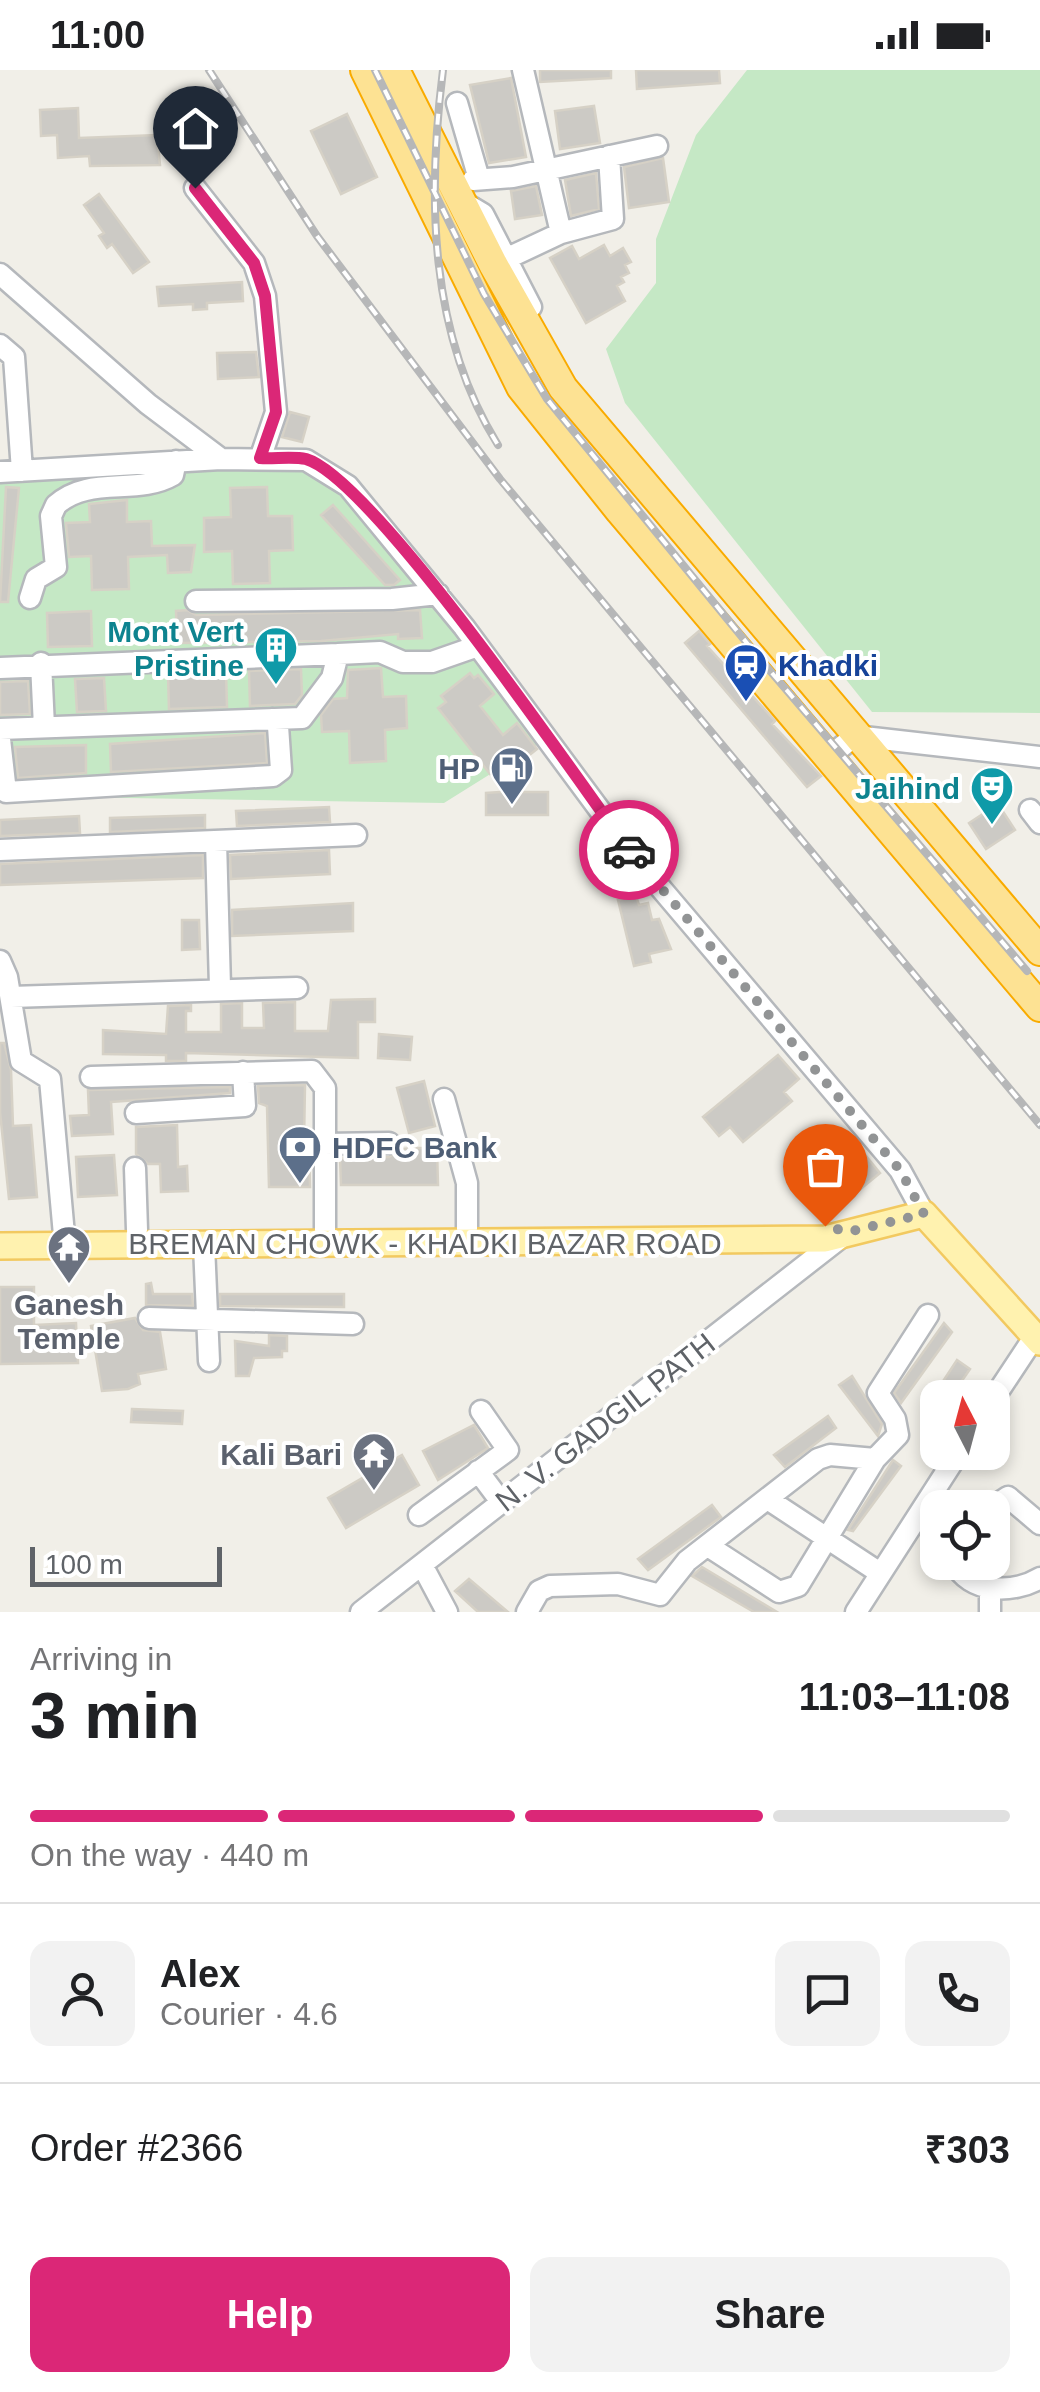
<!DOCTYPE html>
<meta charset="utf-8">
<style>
:root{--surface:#fff;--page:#f2f2f2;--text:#202124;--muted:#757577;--line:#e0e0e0;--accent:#db2777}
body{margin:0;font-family:Arial,sans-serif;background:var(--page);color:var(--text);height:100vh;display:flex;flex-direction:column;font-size:38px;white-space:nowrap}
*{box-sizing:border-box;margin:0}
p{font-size:32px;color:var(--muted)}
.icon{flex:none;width:55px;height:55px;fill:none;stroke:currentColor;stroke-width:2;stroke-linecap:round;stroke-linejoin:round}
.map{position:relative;height:1542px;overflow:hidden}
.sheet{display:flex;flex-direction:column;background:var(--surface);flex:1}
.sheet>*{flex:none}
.needle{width:65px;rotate:354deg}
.fabs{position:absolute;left:920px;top:1310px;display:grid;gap:20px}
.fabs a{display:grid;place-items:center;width:90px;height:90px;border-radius:20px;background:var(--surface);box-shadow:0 5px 15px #0003;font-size:50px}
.scale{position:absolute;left:30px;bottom:25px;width:192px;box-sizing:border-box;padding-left:10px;border:5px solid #5f6368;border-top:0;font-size:28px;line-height:35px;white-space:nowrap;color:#5f6368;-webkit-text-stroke:8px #fff;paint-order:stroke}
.pin{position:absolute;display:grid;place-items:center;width:85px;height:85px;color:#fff;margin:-102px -42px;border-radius:50% 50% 50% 0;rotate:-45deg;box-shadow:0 0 10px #0007}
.pin .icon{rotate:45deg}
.courier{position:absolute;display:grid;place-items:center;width:100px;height:100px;margin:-50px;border:8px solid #db2777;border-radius:50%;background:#fff;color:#222;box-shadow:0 2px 12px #0007}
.headline em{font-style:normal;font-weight:800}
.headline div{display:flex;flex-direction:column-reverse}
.headline{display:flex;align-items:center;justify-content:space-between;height:170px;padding:0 30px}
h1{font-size:65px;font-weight:800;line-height:75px}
.bar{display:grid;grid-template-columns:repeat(4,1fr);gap:15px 10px;align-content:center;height:120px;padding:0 30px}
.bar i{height:12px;border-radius:8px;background:var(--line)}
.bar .current{background:var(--accent)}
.bar p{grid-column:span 4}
.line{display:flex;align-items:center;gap:25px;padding:0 30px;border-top:2px solid var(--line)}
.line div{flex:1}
.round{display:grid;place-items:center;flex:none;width:105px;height:105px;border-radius:20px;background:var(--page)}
.primary-button{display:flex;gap:20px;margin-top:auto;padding:20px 30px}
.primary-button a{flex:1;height:115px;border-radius:20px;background:var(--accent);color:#fff;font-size:40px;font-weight:800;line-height:115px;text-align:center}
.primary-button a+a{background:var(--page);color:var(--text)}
.status{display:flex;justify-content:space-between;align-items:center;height:70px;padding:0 50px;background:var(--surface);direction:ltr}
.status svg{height:28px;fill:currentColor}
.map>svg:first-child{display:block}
</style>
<div class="status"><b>11:00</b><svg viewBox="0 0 49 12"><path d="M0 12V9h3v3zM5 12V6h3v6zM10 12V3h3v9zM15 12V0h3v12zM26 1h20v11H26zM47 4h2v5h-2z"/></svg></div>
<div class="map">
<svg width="1040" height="1542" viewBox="0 0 1040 1542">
<rect width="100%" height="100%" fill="#f1efe8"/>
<path fill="#c5e8c5" d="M747 0H1040V643L872 642 625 333 606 279 656 213V169L696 65Z
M259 378 329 415 429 513 540 673 444 733 0 726V399Z"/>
<path fill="#cccac5" stroke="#d6d1c6" stroke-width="2.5" d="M540 0H611V8L540 12Z
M636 0H719L720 13 637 19Z
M511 8 526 87 489 93 470 15Z
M594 36 600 73 560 79 555 41Z
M78 38 79 68 157 65 160 95 90 96 89 86 58 88 57 65 41 66 40 40Z
M347 44 377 107 341 124 311 61Z
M663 88 669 132 629 138 624 97Z
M596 103 599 139 571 146 565 110Z
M536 116 542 145 515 149 511 121Z
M99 124 149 192 133 203 112 174 107 178 99 166 104 163 84 135Z
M604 175 610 186 623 178 631 192 625 195 629 203 621 207 624 212 617 216 625 231 586 253 550 188 572 176 579 189Z
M242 212 243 231 207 233V239L193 240V234L159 236 157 217Z
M256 282 259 307 218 309 217 283Z
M290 342 309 347 302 372 282 367Z
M6 417 19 418 8 532H0Z
M267 417 268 446H292L293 480 269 481 270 513 233 514 232 481 204 482V448L231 447 230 418Z
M127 430V452L151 451 152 476 195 475 191 502 168 503 167 485 128 487 129 519 92 520 91 486 69 487 66 453 90 452 89 434Z
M333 435 400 510 394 515H385L321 445Z
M187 540 196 545 420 540 422 568 398 569V564L321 571 177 573 176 541Z
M91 541 92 576 48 577 47 543Z
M699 561 710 574 707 576 775 651 772 654 821 706 807 717 685 573Z
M381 598 383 627 406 626 407 658 385 660 386 691 350 693 349 661 322 662 321 645 333 629 347 628 348 600Z
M301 599 302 625 295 634 250 636 249 601Z
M226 602 227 637 169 639 168 605Z
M470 603 474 608 478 605 494 624 480 636 503 665 517 653 537 679 503 706 497 698 490 704 438 638 446 632 441 626Z
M104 608 106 641 77 642 75 609Z
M28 611 30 644 0 645V612Z
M265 663 267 693 111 702 110 674Z
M86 675V703L18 708 15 677Z
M500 722H548V745H486V723Z
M998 734 1015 760 986 779 969 753Z
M329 737 330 752 237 756 236 741Z
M205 745V758L110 762V748Z
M79 746 80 763 0 766V750Z
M329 780 330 804 231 809 230 785Z
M203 785V808L0 815V794Z
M636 826 639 835 648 833 652 850 659 849 671 879 649 884 651 892 634 896 618 830Z
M353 833V861L232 866V840Z
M182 850H199L200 879 182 880Z
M375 929V952H358V988L186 983V991H166V985L103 984V960L166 964 168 936 191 935V941H186V962H221V934L242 933V958H264L263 933 295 932V961H328L331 930Z
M379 964 412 967 410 990 378 988Z
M0 973H4L11 1000 13 1056 31 1055 37 1127 9 1129 0 1042Z
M778 985 799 1009 784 1022 792 1031 743 1072 730 1057 719 1066 703 1047Z
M424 1011 435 1056 409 1063 397 1018Z
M305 1015 304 1073H309L310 1117H269L267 1036 259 1033 258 1016Z
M230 1017V1023L111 1032 113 1064 72 1066 70 1046 89 1045 88 1020Z
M177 1055 178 1097 187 1096 188 1121 161 1122 160 1094H148L136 1084V1057Z
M416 1078H437L438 1115H341L340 1088 389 1087 401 1079Z
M862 1081 880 1103 841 1135 832 1124 825 1130 815 1119Z
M114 1085 117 1125 78 1127 76 1087Z
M151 1213 153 1224H192L193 1236 146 1235V1214Z
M0 1217H34V1255L76 1253 78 1293 0 1294Z
M220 1224H344V1237L220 1236Z
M135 1248 143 1260 160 1262 166 1299 138 1304 140 1314 128 1319 102 1321 91 1256Z
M944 1253 952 1262 901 1333 894 1323Z
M269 1265 287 1266V1281H282V1287L254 1288 249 1306H236L235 1271 269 1276Z
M957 1290 970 1299 950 1328H932Z
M852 1306 882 1354 878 1366 839 1315Z
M132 1339 183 1341 182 1354 131 1352Z
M828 1346 836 1358 785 1397 774 1385Z
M474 1355 488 1378 438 1410 423 1381Z
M402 1385 419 1415 346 1458 328 1428Z
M893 1390 901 1396 853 1461 848 1460Z
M712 1435 721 1447 648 1500 638 1489Z
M702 1497 777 1542H754L692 1506Z
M469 1509 508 1542H478L455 1521Z"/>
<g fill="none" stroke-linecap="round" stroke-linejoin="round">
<g stroke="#b5b8bc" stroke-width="25">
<path id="minor" d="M523 0 561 163
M457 33 479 109
M473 110 513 107 657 76
M195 118 254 193 265 226 276 342 260 389
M463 132 483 144 531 237
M495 194 561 163 613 149 609 86
M0 204 148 334 221 389
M0 275 14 287 22 401
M0 402 221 389 306 390 348 416 464 557 636 789 900 1100 924 1144
M30 528 36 509 56 497 51 446 56 435C89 405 137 426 173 405L176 391
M196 531 392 529 438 524
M41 593 44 657
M0 598 338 584
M0 659 302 648 332 608 338 584 380 582 403 592H432L478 576
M0 669 6 722 273 706 281 700 278 656 272 649
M830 686 855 666 1040 687
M1030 740 1040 753
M216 771 220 917
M0 780 356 765
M0 891 7 907 21 991 50 1009 65 1176
M11 927 297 918
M91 1007 312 1001 325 1018V1160
M444 1029 467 1113V1159
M136 1043 245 1036 243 1002
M325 1074 389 1073
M135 1098 137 1160
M204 1175 209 1291
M149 1248 353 1254
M992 1331 1035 1266
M478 1401 502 1433
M769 1430 880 1503
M991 1438 1008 1427 1040 1454
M419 1445 508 1380 481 1341
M708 1476 779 1522 798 1516 875 1389 898 1365 895 1349 878 1323 928 1245
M954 1492C969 1524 1013 1524 1040 1508
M422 1495 447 1542
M361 1542 844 1165
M527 1542 539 1521 550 1516 618 1514 660 1525 687 1491 818 1389 830 1385 875 1389
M856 1542 959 1382
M990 1542V1519"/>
</g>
<g stroke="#f2c960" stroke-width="30">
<path id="major" d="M0 1176 825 1169 924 1144 1040 1272"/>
</g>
<g stroke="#f9ab00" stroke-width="32">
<path id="highway" d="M365 0 521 317 620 441 1040 937
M395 0 493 194 563 318 1040 881"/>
</g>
<use href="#minor" stroke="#fff" stroke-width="20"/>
<use href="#major" stroke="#fff2af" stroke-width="25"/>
<use href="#highway" stroke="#fde293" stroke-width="28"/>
<g stroke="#b6b7b8" stroke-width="8">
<path id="rail" d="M209 0 317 166 500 409 1040 1055
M375 0 484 224 547 329 760 589 1027 901
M443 0C427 127 429 264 498 375"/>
</g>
<use href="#rail" stroke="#fff" stroke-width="4" stroke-dasharray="11" stroke-linecap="butt"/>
</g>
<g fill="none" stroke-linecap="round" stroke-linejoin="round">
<path stroke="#929495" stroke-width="10" stroke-dasharray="0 18" d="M629 780 900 1100 924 1144 848 1162 825 1156"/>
<path stroke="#db2777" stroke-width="12" d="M195 118 254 193 265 226 276 342 260 388C274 389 293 386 306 389 373 409 577 709 629 780"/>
</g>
<defs>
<g id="building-pin" transform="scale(2.25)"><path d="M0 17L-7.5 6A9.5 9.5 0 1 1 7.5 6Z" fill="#0f9aa8" stroke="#fff"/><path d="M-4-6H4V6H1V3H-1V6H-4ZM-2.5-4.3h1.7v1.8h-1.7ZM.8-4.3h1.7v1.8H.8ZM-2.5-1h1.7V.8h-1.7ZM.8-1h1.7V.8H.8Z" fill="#fff"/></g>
<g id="station-pin" transform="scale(2.25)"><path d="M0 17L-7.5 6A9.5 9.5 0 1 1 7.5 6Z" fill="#1a4fb4" stroke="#fff"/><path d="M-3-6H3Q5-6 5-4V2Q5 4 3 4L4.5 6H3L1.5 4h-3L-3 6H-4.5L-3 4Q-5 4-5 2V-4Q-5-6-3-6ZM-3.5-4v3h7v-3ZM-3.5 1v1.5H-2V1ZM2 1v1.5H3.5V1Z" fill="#fff"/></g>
<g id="fuel-pin" transform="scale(2.25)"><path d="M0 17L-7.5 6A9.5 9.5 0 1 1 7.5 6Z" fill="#5c6f8a" stroke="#fff"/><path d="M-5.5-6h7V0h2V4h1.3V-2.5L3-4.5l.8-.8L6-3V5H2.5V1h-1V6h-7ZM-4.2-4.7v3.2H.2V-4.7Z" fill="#fff"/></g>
<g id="theatre-pin" transform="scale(2.25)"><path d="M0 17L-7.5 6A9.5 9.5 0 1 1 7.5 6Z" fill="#0f9aa8" stroke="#fff"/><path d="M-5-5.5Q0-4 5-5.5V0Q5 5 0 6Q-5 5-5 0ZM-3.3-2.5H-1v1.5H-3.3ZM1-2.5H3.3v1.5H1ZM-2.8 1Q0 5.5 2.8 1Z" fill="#fff"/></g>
<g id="bank-pin" transform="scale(2.25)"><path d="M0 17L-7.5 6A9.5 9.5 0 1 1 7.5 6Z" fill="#5c6f8a" stroke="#fff"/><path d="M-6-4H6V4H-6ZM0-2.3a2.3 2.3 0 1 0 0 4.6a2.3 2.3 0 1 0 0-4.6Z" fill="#fff"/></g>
<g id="temple-pin" transform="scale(2.25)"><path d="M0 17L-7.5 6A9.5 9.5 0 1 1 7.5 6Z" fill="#6b7280" stroke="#fff"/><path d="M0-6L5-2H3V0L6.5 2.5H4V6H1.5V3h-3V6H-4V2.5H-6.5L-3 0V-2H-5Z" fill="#fff"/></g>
</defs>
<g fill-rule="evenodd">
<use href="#building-pin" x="276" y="578"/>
<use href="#station-pin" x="746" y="595"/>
<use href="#fuel-pin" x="512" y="698"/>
<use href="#theatre-pin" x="992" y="718"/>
<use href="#bank-pin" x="300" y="1077"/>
<use href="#temple-pin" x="69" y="1177"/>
<use href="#temple-pin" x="374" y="1384"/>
</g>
<g text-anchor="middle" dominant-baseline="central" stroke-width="8" stroke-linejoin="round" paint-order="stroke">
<g font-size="30" font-weight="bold" fill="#0d838f" stroke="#fff" text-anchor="end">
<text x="244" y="561">Mont Vert<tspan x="244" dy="34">Pristine</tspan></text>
<text x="960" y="718">Jaihind</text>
</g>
<g font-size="30" font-weight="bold" fill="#164399" stroke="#fff" text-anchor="start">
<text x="778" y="595">Khadki</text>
</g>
<g font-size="30" font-weight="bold" fill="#4e5e75" stroke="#fff" text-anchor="end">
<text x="480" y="698">HP</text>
<text x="332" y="1077" text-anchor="start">HDFC Bank</text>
</g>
<g font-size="30" fill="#5f6368" stroke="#fff">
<text x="425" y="1173">BREMAN CHOWK - KHADKI BAZAR ROAD</text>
<text transform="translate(605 1352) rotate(-38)">N. V. GADGIL PATH</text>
</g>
<g font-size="30" font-weight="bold" fill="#5b616d" stroke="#fff">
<text x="69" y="1234">Ganesh<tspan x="69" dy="34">Temple</tspan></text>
<text x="342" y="1384" text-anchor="end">Kali Bari</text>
</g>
</g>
</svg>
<div class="fabs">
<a><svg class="needle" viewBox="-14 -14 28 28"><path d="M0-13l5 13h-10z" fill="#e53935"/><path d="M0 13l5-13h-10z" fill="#757577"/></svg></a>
<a><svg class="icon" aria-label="locate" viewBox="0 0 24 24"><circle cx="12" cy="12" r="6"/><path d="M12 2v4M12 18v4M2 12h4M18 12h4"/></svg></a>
</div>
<div class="scale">100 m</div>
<div class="pin" style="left:825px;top:1156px;background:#ea580c"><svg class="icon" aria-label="bag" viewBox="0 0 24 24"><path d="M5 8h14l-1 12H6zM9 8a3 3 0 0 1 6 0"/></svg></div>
<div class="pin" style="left:195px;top:118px;background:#1f2937"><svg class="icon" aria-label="home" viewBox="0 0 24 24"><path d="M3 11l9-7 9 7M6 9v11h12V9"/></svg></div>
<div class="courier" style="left:629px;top:780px"><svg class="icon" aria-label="car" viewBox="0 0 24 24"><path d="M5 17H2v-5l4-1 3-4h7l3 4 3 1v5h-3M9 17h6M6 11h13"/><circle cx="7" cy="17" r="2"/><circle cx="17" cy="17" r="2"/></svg></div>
</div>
<section class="sheet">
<div class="headline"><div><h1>3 min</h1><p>Arriving in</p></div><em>11:03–11:08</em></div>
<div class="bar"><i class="current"></i><i class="current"></i><i class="current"></i><i></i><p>On the way · 440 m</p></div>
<div class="line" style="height:180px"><a class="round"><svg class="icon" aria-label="person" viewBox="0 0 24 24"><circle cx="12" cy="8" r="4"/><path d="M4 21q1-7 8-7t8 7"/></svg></a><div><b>Alex</b><p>Courier · 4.6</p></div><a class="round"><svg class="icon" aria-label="chat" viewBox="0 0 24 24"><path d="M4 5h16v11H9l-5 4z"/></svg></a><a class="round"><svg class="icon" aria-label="phone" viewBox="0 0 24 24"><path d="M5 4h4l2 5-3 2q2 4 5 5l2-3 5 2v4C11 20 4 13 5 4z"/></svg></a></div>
<div class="line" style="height:130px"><div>Order #2366</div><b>₹303</b></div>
<div class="primary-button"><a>Help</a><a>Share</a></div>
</section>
